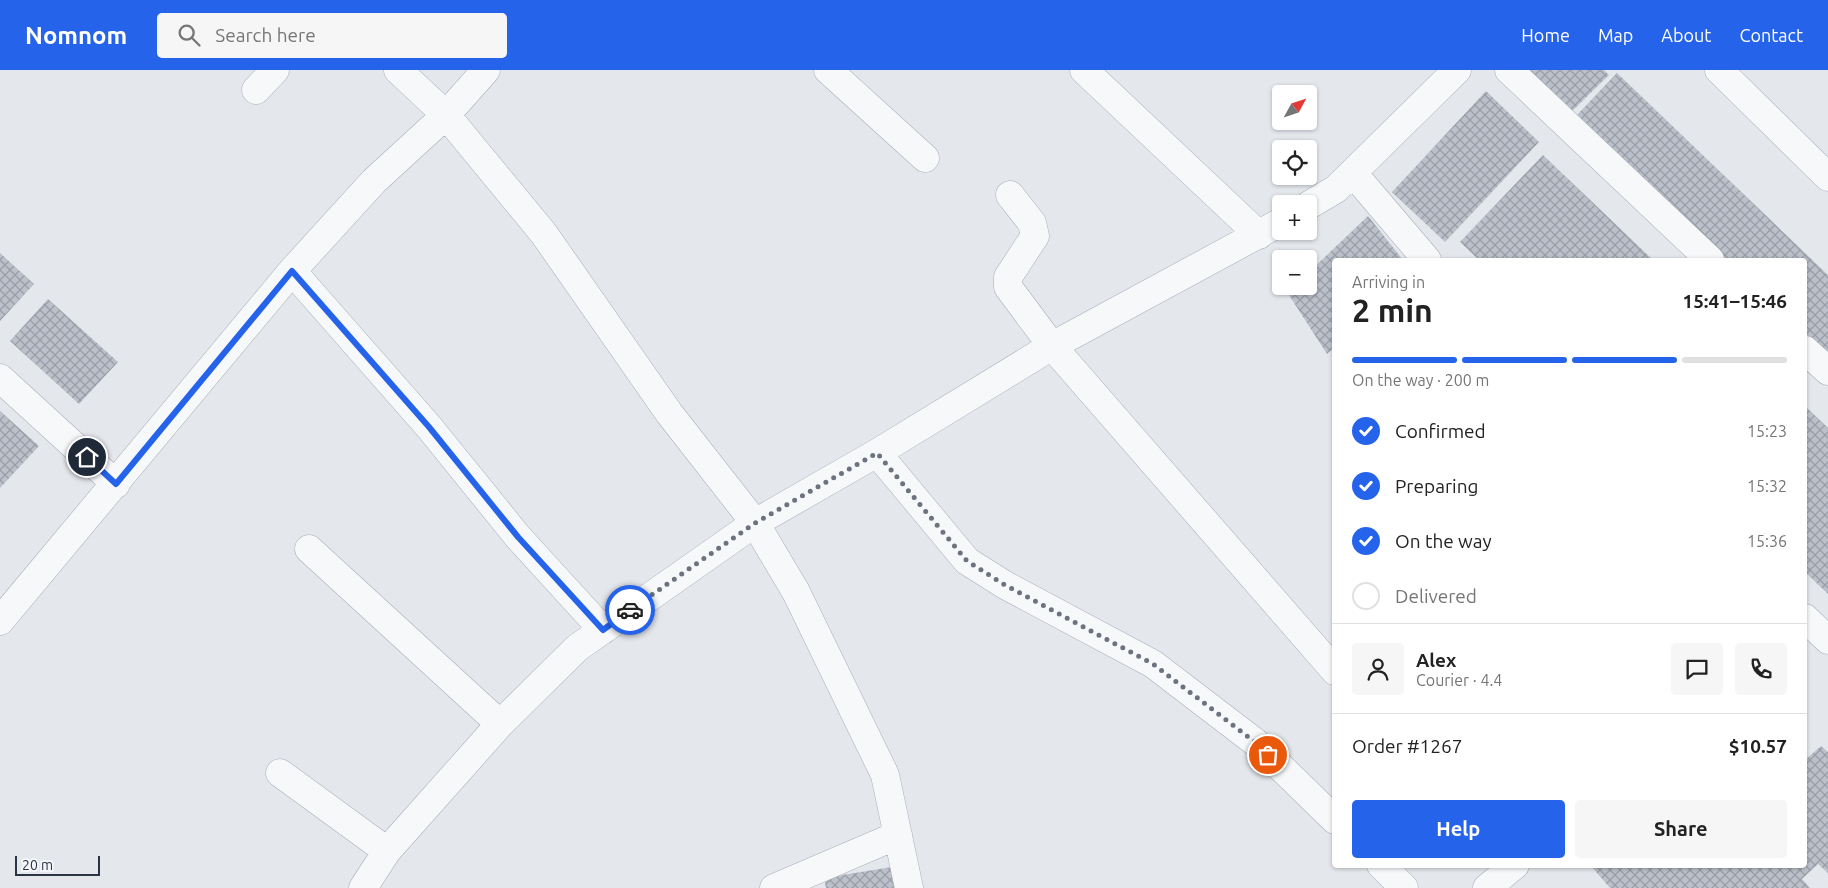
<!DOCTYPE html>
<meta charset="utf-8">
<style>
:root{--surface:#fff;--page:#f6f6f6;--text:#222;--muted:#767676;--line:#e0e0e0;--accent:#2563eb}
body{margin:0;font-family:Ubuntu,sans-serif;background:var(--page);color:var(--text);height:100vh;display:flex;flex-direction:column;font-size:19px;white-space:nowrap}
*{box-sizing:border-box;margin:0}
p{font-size:16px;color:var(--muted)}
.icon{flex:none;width:28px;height:28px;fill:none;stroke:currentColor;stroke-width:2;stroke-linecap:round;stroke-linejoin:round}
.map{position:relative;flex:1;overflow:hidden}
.panel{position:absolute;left:1332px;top:188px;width:475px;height:610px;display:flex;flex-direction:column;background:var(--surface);border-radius:5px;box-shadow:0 1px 4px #0004}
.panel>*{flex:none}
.needle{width:32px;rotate:50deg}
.tools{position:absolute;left:1272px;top:15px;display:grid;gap:10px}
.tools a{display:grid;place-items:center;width:45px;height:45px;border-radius:5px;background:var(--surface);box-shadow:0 1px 4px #0004;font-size:25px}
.scale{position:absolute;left:15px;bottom:12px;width:85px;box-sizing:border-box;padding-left:5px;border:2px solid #2b3445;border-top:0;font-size:14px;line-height:18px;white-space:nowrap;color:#2b3445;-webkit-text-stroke:4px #f4f6f9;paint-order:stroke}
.pin{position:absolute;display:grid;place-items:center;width:42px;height:42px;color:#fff;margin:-21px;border:2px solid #fff;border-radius:50%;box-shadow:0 1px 5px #0007}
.courier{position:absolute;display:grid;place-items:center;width:50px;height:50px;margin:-25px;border:4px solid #2563eb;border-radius:50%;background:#fff;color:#222;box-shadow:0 1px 6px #0007}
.summary em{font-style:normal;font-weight:700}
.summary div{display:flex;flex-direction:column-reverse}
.summary{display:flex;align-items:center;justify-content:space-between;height:85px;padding:0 20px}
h1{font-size:32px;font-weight:700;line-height:38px}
.bar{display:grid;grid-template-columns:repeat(4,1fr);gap:8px 5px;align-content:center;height:60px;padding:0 20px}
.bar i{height:6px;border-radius:4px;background:var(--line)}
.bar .active{background:var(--accent)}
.bar p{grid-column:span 4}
.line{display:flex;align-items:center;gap:12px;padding:0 20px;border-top:1px solid var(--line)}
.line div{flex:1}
.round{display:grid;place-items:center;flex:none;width:52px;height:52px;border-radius:5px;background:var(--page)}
ol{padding:0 20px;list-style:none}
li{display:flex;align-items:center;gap:15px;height:55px}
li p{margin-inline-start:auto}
li .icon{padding:5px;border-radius:50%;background:var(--accent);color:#fff;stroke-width:4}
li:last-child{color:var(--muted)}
li i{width:28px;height:28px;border:2px solid var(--line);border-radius:50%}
.primary-button{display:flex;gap:10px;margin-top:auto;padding:10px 20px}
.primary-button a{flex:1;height:58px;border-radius:5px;background:var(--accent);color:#fff;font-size:20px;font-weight:700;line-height:58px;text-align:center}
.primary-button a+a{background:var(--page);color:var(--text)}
header{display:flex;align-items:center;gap:30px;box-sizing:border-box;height:70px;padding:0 25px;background:var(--accent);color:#fff}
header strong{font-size:24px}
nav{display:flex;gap:28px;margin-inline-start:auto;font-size:18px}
.search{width:350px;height:45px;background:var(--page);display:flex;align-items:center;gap:12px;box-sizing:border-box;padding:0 18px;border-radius:5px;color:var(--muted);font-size:19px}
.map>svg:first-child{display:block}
</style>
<header>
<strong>Nomnom</strong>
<div class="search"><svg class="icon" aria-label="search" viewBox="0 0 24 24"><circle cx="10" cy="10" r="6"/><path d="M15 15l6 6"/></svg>Search here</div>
<nav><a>Home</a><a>Map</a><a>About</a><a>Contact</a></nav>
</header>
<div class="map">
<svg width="1828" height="818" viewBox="0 0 1828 818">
<defs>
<pattern id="building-cross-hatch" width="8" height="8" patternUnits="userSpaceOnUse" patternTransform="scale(1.25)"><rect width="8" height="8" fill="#bbc0ca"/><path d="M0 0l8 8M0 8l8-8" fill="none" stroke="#989da6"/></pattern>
</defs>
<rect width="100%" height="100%" fill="#e4e7ec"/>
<path fill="url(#building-cross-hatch)" d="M1523 0H1604L1609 5 1568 45Z
M1617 3 1828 205V287L1805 265V190H1727L1576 46Z
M1486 21 1539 72 1445 172 1392 122Z
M1543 85 1653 190H1479L1460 172Z
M1368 146 1403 190H1335V277L1327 284 1287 222 1293 216H1309V202Z
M0 183 34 214 0 251Z
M48 229 118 292 79 334 10 271Z
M1805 336 1828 358V524L1805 502Z
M0 341 39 376 0 418Z
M1821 676 1828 682V803L1818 794 1802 809 1810 818H1610L1590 795H1805V690Z
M892 797 896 818H826L824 808Z"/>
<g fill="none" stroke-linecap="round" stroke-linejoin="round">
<g stroke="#a9aeb7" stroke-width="29">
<path id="minor" d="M398 0 446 45 544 164 669 343 755 453 796 522 885 705 909 818
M828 0 925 88
M1084 0 1259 165
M1509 0 1710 190
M1719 0 1828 107
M256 20 275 0
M1353 103 1427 190
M1010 125 1032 153 1035 166 1008 207V217L1052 276 1335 601
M1309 135 1336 119 1457 0
M292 201 429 357 518 467 603 560
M1805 280 1828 301
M0 308 116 414
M877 383 967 491 1005 515 1153 594 1255 672 1335 750
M309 479 500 654
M1805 548 1828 570
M0 551 292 201 374 111 446 45 486 0
M280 703 387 781
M1381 795 1404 818
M363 818 387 781 500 654 577 578 755 453 877 383 1052 276 1281 152
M774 818 898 765
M1487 818 1515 795"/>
</g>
<use href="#minor" stroke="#f7f8fa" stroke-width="28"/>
</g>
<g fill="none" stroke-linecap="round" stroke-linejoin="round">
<path stroke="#6c737f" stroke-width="5" stroke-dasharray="0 9" d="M630 540 755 453 877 383 967 491 1005 515 1153 594 1255 672 1268 685"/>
<path stroke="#2563eb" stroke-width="6" d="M87 387 116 414 292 201 429 357 518 467 603 560 630 540"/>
</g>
</svg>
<div class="tools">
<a><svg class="needle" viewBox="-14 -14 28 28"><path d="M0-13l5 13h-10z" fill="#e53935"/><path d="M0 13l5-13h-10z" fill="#767676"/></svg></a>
<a><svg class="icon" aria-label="locate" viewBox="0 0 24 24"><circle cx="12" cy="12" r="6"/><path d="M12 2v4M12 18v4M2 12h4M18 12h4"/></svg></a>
<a>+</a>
<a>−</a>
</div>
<div class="scale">20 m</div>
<div class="pin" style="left:1268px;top:685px;background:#ea580c"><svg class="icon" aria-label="bag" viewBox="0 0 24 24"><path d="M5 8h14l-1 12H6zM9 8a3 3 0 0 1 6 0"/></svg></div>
<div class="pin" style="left:87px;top:387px;background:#1f2937"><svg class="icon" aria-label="home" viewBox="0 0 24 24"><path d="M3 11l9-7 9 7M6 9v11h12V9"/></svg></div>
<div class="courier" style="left:630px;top:540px"><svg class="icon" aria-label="car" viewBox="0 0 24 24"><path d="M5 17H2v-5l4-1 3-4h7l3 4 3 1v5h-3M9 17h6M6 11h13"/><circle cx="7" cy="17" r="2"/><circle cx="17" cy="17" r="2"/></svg></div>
<section class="panel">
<div class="summary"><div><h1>2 min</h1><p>Arriving in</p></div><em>15:41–15:46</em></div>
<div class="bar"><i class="active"></i><i class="active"></i><i class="active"></i><i></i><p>On the way · 200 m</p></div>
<ol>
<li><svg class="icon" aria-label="check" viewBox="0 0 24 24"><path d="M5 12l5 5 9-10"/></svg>Confirmed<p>15:23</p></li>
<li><svg class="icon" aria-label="check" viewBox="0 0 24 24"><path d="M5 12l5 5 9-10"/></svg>Preparing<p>15:32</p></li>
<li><svg class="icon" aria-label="check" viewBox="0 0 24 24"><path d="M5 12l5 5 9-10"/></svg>On the way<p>15:36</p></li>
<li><i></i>Delivered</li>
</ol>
<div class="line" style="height:90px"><a class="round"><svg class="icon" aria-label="person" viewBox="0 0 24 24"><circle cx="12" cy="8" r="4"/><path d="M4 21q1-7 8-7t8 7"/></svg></a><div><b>Alex</b><p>Courier · 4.4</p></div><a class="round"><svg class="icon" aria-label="chat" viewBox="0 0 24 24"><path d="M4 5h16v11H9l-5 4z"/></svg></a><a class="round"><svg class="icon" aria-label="phone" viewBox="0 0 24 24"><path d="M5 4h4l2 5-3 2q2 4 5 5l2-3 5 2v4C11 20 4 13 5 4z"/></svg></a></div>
<div class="line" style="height:65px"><div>Order #1267</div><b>$10.57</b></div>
<div class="primary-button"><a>Help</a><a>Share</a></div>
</section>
</div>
